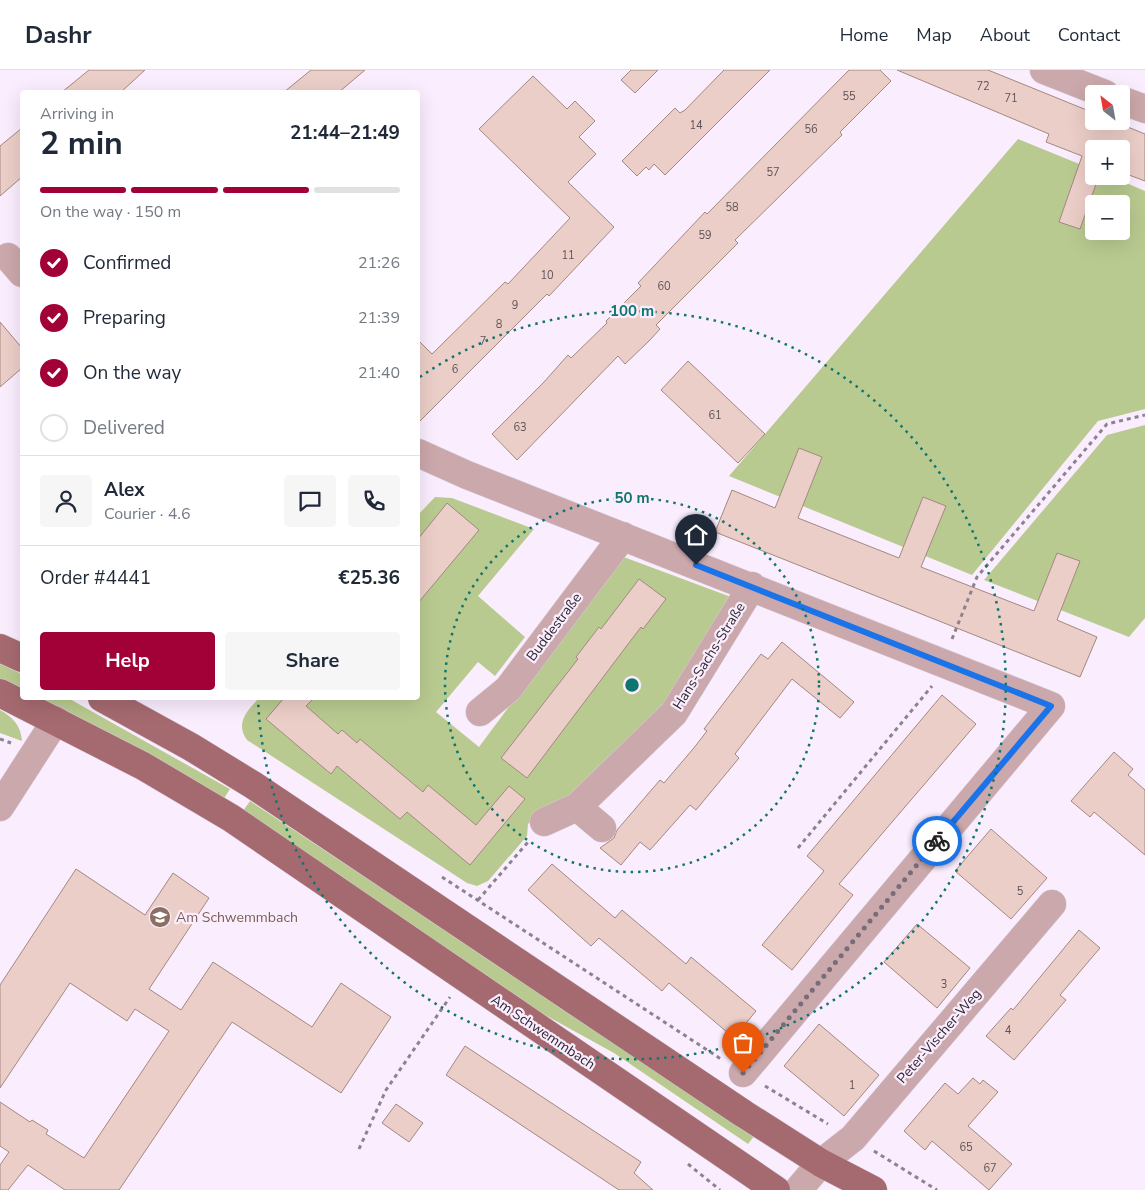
<!DOCTYPE html>
<meta charset="utf-8">
<style>
:root{--surface:#fff;--page:#f6f6f7;--text:#1f2937;--muted:#747a83;--line:#e0e1e3;--accent:#a10137}
body{margin:0;font-family:"Nunito Sans",sans-serif;background:var(--page);color:var(--text);height:100vh;display:flex;flex-direction:column;font-size:19px;white-space:nowrap}
*{box-sizing:border-box;margin:0}
p{font-size:16px;color:var(--muted)}
.icon{flex:none;width:28px;height:28px;fill:none;stroke:currentColor;stroke-width:2;stroke-linecap:round;stroke-linejoin:round}
.map{position:relative;flex:1;overflow:hidden}
.drawer{position:absolute;left:20px;top:20px;width:400px;height:610px;display:flex;flex-direction:column;background:var(--surface);border-radius:5px;box-shadow:0 5px 20px #0002}
.drawer>*{flex:none}
.needle{width:32px;rotate:329deg}
.fabs{position:absolute;left:1085px;top:15px;display:grid;gap:10px}
.fabs a{display:grid;place-items:center;width:45px;height:45px;border-radius:5px;background:var(--surface);box-shadow:0 5px 20px #0002;font-size:25px}
.pin{position:absolute;display:grid;place-items:center;width:42px;height:42px;color:#fff;margin:-51px -21px;border-radius:50% 50% 50% 0;rotate:-45deg;box-shadow:0 0 5px #0007}
.pin .icon{rotate:45deg}
.courier{position:absolute;display:grid;place-items:center;width:50px;height:50px;margin:-25px;border:4px solid #1a73e8;border-radius:50%;background:#fff;color:#222;box-shadow:0 1px 6px #0007}
.headline em{font-style:normal;font-weight:700}
.headline div{display:flex;flex-direction:column-reverse}
.headline{display:flex;align-items:center;justify-content:space-between;height:85px;padding:0 20px}
h1{font-size:32px;font-weight:700;line-height:38px}
.bar{display:grid;grid-template-columns:repeat(4,1fr);gap:8px 5px;align-content:center;height:60px;padding:0 20px}
.bar i{height:6px;border-radius:4px;background:var(--line)}
.bar .current{background:var(--accent)}
.bar p{grid-column:span 4}
.line{display:flex;align-items:center;gap:12px;padding:0 20px;border-top:1px solid var(--line)}
.line div{flex:1}
.round{display:grid;place-items:center;flex:none;width:52px;height:52px;border-radius:5px;background:var(--page)}
ol{padding:0 20px;list-style:none}
li{display:flex;align-items:center;gap:15px;height:55px}
li p{margin-inline-start:auto}
li .icon{padding:5px;border-radius:50%;background:var(--accent);color:#fff;stroke-width:4}
li:last-child{color:var(--muted)}
li i{width:28px;height:28px;border:2px solid var(--line);border-radius:50%}
.primary-button{display:flex;gap:10px;margin-top:auto;padding:10px 20px}
.primary-button a{flex:1;height:58px;border-radius:5px;background:var(--accent);color:#fff;font-size:20px;font-weight:700;line-height:58px;text-align:center}
.primary-button a+a{background:var(--page);color:var(--text)}
header{display:flex;align-items:center;gap:30px;box-sizing:border-box;height:70px;padding:0 25px;background:var(--surface);border-bottom:1px solid var(--line)}
header strong{font-size:24px}
nav{display:flex;gap:28px;margin-inline-start:auto;font-size:18px}
.map>svg:first-child{display:block}
</style>
<header>
<strong>Dashr</strong>
<nav><a>Home</a><a>Map</a><a>About</a><a>Contact</a></nav>
</header>
<div class="map">
<svg width="1145" height="1120" viewBox="0 0 1145 1120">
<rect width="100%" height="100%" fill="#faedfe"/>
<path fill="#b9ca90" fill-rule="evenodd" d="M1018 69 1094 100V106H1110L1145 121V339L1098 351 972 505 729 406ZM1094 134H1121V161H1094Z
M1145 355V548L1129 567 984 510 1107 365Z
M435 427 452 428 534 459 478 526 525 567 495 606 478 592 436 642 479 677 621 486 731 527 660 643 564 734 541 742 528 754 527 766 488 811 477 816 467 813 247 670C235 653 247 641 259 628H418V445Z
M0 594 22 604V619L0 609Z
M40 628H68L230 719 223 730 154 689Z
M0 640C13 647 21 656 22 671L0 663Z
M250 731 755 1065 748 1074 614 983 525 934 243 741Z"/>
<path fill="#eccec8" stroke="#a38881" d="M89 0H145L121 22H62Z
M311 0H365L339 22H284Z
M631 0H658L635 23 621 10Z
M724 0H770L665 105 654 94 649 100 646 97 637 106 622 91 675 38 680 43 685 40Z
M849 0H880L891 11 840 62 842 65 735 170 738 173 656 255 660 259 649 271 625 294 618 286 517 390 492 364 544 312 568 285 571 288 607 253 606 251 641 216 638 213 705 142 707 144Z
M897 0H988L1094 43V51H1113L1145 64V111L1121 102V79H1094V106H1099L1080 159 1059 152 1082 86 1046 72 1049 64Z
M533 6 567 39 575 31 595 51 579 67 596 84 568 112 614 157 549 226 547 224 418 353V270L432 284 505 212 508 214 570 148 479 59Z
M22 58V107L0 126V76Z
M0 252 22 278V298L0 317Z
M688 291 765 364 738 393 661 320Z
M799 378 822 387 798 448 856 471 899 488 923 427 946 436 921 497 1034 541 1057 483 1080 491 1057 550 1097 567 1080 607 715 462 732 420 775 438Z
M447 433 479 460 418 533V469Z
M639 509 666 529 643 559 641 557 527 708 501 688 578 589 576 587 599 557 601 559Z
M782 572 854 632 840 648 792 609 735 684 739 688 696 740 690 735 650 780 640 772 621 795 600 778 614 768 617 760 660 710 664 713 693 679 707 661 704 659 761 584 768 589Z
M942 625 976 654 839 814 853 825 792 900 762 875 824 801 807 786Z
M284 628H314L306 636 338 664 342 660 357 673 360 669 423 722 428 715 476 755 509 716 525 729 470 795 407 742 400 749 337 696 331 704 266 649Z
M1114 682 1133 699 1128 705 1145 720V785L1094 742 1090 747 1071 731Z
M991 759 1047 808 1011 849 955 801Z
M552 794 615 848 622 840 686 894 691 887 756 941 734 968 669 913 662 921 599 868 591 876 528 820Z
M76 799 145 845 173 803 209 828 149 919 181 940 213 892 312 957 341 913 391 947 341 1023 232 952 119 1120H65L28 1095 8 1120H0V1095L9 1082 0 1076V1032L30 1052 32 1050 48 1060 46 1064 84 1088 169 961 135 939 127 951 70 913 0 1018V915Z
M917 854 970 898 937 938 884 892Z
M1079 860 1100 878 1060 925 1066 930 1014 990 986 966 1011 938 1013 940Z
M819 954 879 1005 844 1046 784 996Z
M465 976 641 1092 634 1103 653 1120H619L446 1005Z
M973 1008 980 1014 983 1010 998 1022 968 1056 1012 1094 989 1120 932 1071 925 1080 904 1061 945 1013 958 1024Z
M396 1034 423 1053 409 1072 382 1053Z"/>
<g fill="none" stroke-linecap="round" stroke-linejoin="round">
<g stroke="#d5cad9" stroke-width="29">
<path id="minor" d="M1044 0 1105 24
M1121 30 1145 39
M8 187 22 203
M418 383 467 405 1051 636 743 1003
M480 642 508 619 623 466
M0 737 56 650
M544 752 577 737
M602 758 577 737 674 643 752 516
M798 1120 821 1093 853 1068 1052 834"/>
</g>
<g stroke="#d5cad9" stroke-width="29">
<path id="major" d="M0 578 22 588
M0 623 143 696 231 748 776 1120
M102 628 191 677 253 715 744 1044 821 1093 873 1120"/>
</g>
<path stroke="#8c838f" stroke-width="3" stroke-dasharray="4 4" stroke-linecap="butt" d="M952 569 977 507 1107 354 1145 345
M0 669 11 673
M798 778 932 616
M442 807 721 989
M478 830 528 772
M765 1016 828 1054
M359 1079 386 1020 450 927
M874 1081 937 1120
M688 1094 720 1120"/>
<use href="#minor" stroke="#cba8ab" stroke-width="28"/>
<use href="#major" stroke="#a56a70" stroke-width="28"/>
</g>
<g fill="none" stroke-linecap="round" stroke-linejoin="round">
<path stroke="#756d78" stroke-width="5" stroke-dasharray="0 9" d="M743 1003 937 771"/>
<path stroke="#1a73e8" stroke-width="6" d="M696 495 1051 636 937 771"/>
</g>
<g fill="none" stroke="#0f766e" stroke-width="2.5" stroke-dasharray="2.5 5">
<circle cx="632" cy="615" r="187"/>
<path d="M420 307A374 374 0 1 1 258 628"/>
</g>
<defs>
<g id="school-disc" transform="scale(1.125)"><circle r="9.5" fill="#8d6e63" stroke="#faedfe"/><path d="M0-5L7-2L0 1L-7-2ZM-4 1L0 2.5L4 1V4Q0 6-4 4Z" fill="#fff"/></g>
</defs>
<g fill-rule="evenodd">
<use href="#school-disc" x="160" y="847"/>
</g>
<g text-anchor="middle" dominant-baseline="central" stroke-width="4.5" stroke-linejoin="round" paint-order="stroke">
<g font-size="11" fill="#5e5256">
<text x="983" y="16">72</text>
<text x="849" y="26">55</text>
<text x="1011" y="28">71</text>
<text x="696" y="55">14</text>
<text x="811" y="59">56</text>
<text x="773" y="102">57</text>
<text x="732" y="137">58</text>
<text x="705" y="165">59</text>
<text x="568" y="185">11</text>
<text x="547" y="205">10</text>
<text x="664" y="216">60</text>
<text x="515" y="235">9</text>
<text x="499" y="254">8</text>
<text x="483" y="271">7</text>
<text x="455" y="299">6</text>
<text x="715" y="345">61</text>
<text x="520" y="357">63</text>
<text x="1020" y="821">5</text>
<text x="944" y="914">3</text>
<text x="1008" y="960">4</text>
<text x="852" y="1015">1</text>
<text x="966" y="1077">65</text>
<text x="990" y="1098">67</text>
</g>
<g font-size="14" fill="#2e2830" stroke="#faedfe">
<text transform="translate(554 557) rotate(-53)">Buddestraße</text>
<text transform="translate(709 586) rotate(-58)">Hans-Sachs-Straße</text>
<text transform="translate(543 962) rotate(34)">Am Schwemmbach</text>
<text transform="translate(939 966) rotate(-49)">Peter-Vischer-Weg</text>
</g>
<g font-size="14" fill="#785e54" stroke="#faedfe" text-anchor="start">
<text x="176" y="847">Am Schwemmbach</text>
</g>
</g>
<circle cx="632" cy="615" r="8" fill="#0f766e" stroke="#faedfe" stroke-width="2.5"/>
<g font-size="15" text-anchor="middle" font-weight="bold" fill="#0f766e" stroke="#faedfe" stroke-width="4.5" stroke-linejoin="round" paint-order="stroke">
<text x="632" y="246">100 m</text>
<text x="632" y="433">50 m</text>
</g>
</svg>
<div class="fabs">
<a><svg class="needle" viewBox="-14 -14 28 28"><path d="M0-13l5 13h-10z" fill="#e53935"/><path d="M0 13l5-13h-10z" fill="#747a83"/></svg></a>
<a>+</a>
<a>−</a>
</div>
<div class="pin" style="left:743px;top:1003px;background:#ea580c"><svg class="icon" aria-label="bag" viewBox="0 0 24 24"><path d="M5 8h14l-1 12H6zM9 8a3 3 0 0 1 6 0"/></svg></div>
<div class="pin" style="left:696px;top:495px;background:#1f2937"><svg class="icon" aria-label="home" viewBox="0 0 24 24"><path d="M3 11l9-7 9 7M6 9v11h12V9"/></svg></div>
<div class="courier" style="left:937px;top:771px"><svg class="icon" aria-label="bike" viewBox="0 0 24 24"><circle cx="6" cy="16" r="4"/><circle cx="18" cy="16" r="4"/><path d="M6 16l4-8h5l3 8M10 8l3 8H6M13 5h3"/></svg></div>
<section class="drawer">
<div class="headline"><div><h1>2 min</h1><p>Arriving in</p></div><em>21:44–21:49</em></div>
<div class="bar"><i class="current"></i><i class="current"></i><i class="current"></i><i></i><p>On the way · 150 m</p></div>
<ol>
<li><svg class="icon" aria-label="check" viewBox="0 0 24 24"><path d="M5 12l5 5 9-10"/></svg>Confirmed<p>21:26</p></li>
<li><svg class="icon" aria-label="check" viewBox="0 0 24 24"><path d="M5 12l5 5 9-10"/></svg>Preparing<p>21:39</p></li>
<li><svg class="icon" aria-label="check" viewBox="0 0 24 24"><path d="M5 12l5 5 9-10"/></svg>On the way<p>21:40</p></li>
<li><i></i>Delivered</li>
</ol>
<div class="line" style="height:90px"><a class="round"><svg class="icon" aria-label="person" viewBox="0 0 24 24"><circle cx="12" cy="8" r="4"/><path d="M4 21q1-7 8-7t8 7"/></svg></a><div><b>Alex</b><p>Courier · 4.6</p></div><a class="round"><svg class="icon" aria-label="chat" viewBox="0 0 24 24"><path d="M4 5h16v11H9l-5 4z"/></svg></a><a class="round"><svg class="icon" aria-label="phone" viewBox="0 0 24 24"><path d="M5 4h4l2 5-3 2q2 4 5 5l2-3 5 2v4C11 20 4 13 5 4z"/></svg></a></div>
<div class="line" style="height:65px"><div>Order #4441</div><b>€25.36</b></div>
<div class="primary-button"><a>Help</a><a>Share</a></div>
</section>
</div>
